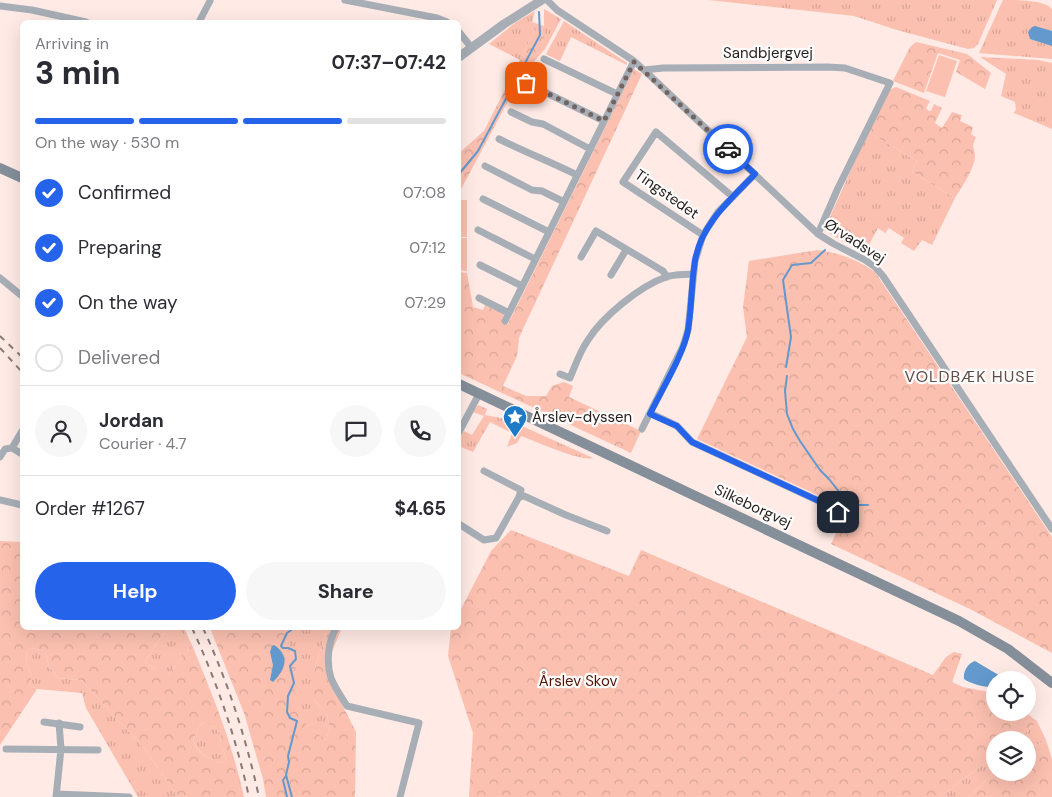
<!DOCTYPE html>
<meta charset="utf-8">
<style>
:root{--surface:#fff;--page:#f7f7f7;--text:#2b2b33;--muted:#7c7c81;--line:#e1e1e2;--accent:#2563eb}
body{margin:0;font-family:"DM Sans",sans-serif;background:var(--page);color:var(--text);height:100vh;display:flex;flex-direction:column;font-size:19px;white-space:nowrap}
*{box-sizing:border-box;margin:0}
p{font-size:16px;color:var(--muted)}
.icon{flex:none;width:28px;height:28px;fill:none;stroke:currentColor;stroke-width:2;stroke-linecap:round;stroke-linejoin:round}
.map{position:relative;flex:1;overflow:hidden}
.panel{position:absolute;left:20px;top:20px;width:441px;height:610px;display:flex;flex-direction:column;background:var(--surface);border-radius:8px;box-shadow:0 5px 20px #0002}
.panel>*{flex:none}
.fabs{position:absolute;left:986px;top:671px;display:grid;gap:10px}
.fabs a{display:grid;place-items:center;width:50px;height:50px;border-radius:50%;background:var(--surface);box-shadow:0 5px 20px #0002;font-size:25px}
.pin{position:absolute;display:grid;place-items:center;width:42px;height:42px;color:#fff;margin:-21px;border-radius:10px;box-shadow:0 2px 8px #0006}
.courier{position:absolute;display:grid;place-items:center;width:50px;height:50px;margin:-25px;border:4px solid #2563eb;border-radius:50%;background:#fff;color:#222;box-shadow:0 1px 6px #0007}
.head em{font-style:normal;font-weight:700}
.head div{display:flex;flex-direction:column-reverse}
.head{display:flex;align-items:center;justify-content:space-between;height:85px;padding:0 15px}
h1{font-size:32px;font-weight:700;line-height:38px}
.bar{display:grid;grid-template-columns:repeat(4,1fr);gap:8px 5px;align-content:center;height:60px;padding:0 15px}
.bar i{height:6px;border-radius:4px;background:var(--line)}
.bar .on{background:var(--accent)}
.bar p{grid-column:span 4}
.line{display:flex;align-items:center;gap:12px;padding:0 15px;border-top:1px solid var(--line)}
.line div{flex:1}
.round{display:grid;place-items:center;flex:none;width:52px;height:52px;border-radius:26px;background:var(--page)}
ol{padding:0 15px;list-style:none}
li{display:flex;align-items:center;gap:15px;height:55px}
li p{margin-inline-start:auto}
li .icon{padding:5px;border-radius:50%;background:var(--accent);color:#fff;stroke-width:4}
li:last-child{color:var(--muted)}
li i{width:28px;height:28px;border:2px solid var(--line);border-radius:50%}
.button{display:flex;gap:10px;margin-top:auto;padding:10px 15px}
.button a{flex:1;height:58px;border-radius:30px;background:var(--accent);color:#fff;font-size:20px;font-weight:700;line-height:58px;text-align:center}
.button a+a{background:var(--page);color:var(--text)}
.map>svg:first-child{display:block}
</style>
<div class="map">
<svg width="1052" height="797" viewBox="0 0 1052 797">
<defs>
<pattern id="grass-tufts" width="24" height="20" patternUnits="userSpaceOnUse" patternTransform="scale(1.25)"><rect width="24" height="20" fill="#fbc0b0"/><path d="M3 7l-1-3M5 7V3M7 7l1-3M15 17l-1-3M17 17v-4M19 17l1-3" fill="none" stroke="#d7a597"/></pattern>
<pattern id="forest-crowns" width="20" height="18" patternUnits="userSpaceOnUse" patternTransform="scale(1.25)"><rect width="20" height="18" fill="#fbc0b0"/><path d="M2 6a3 3 0 1 1 6 0M12 15a3 3 0 1 1 6 0" fill="none" stroke="#d7a597"/></pattern>
</defs>
<rect width="100%" height="100%" fill="#ffeae5"/>
<path fill="url(#grass-tufts)" d="M709 0H997L978 44 974 48 968 49 897 30 854 16Z
M1003 0C1018 0 1045 0 1052 9V59L979 53Z
M544 9 561 19 545 49 531 65 528 64 544 38Z
M535 11 532 22 535 23 533 34 520 60 489 44 516 22Z
M564 21 627 63V65L571 37 560 61 546 54Z
M980 57 1038 60 1052 63V129L1014 113 1016 109 1015 102 1001 96 1006 74Z
M868 132 917 161 912 172 955 198 932 245 922 240 914 251 901 243 904 238 889 228 885 233 878 228 864 254 824 230Z
M459 238H467V271L459 270Z
M478 405 487 409 485 415 512 420 520 424 515 434 517 435 522 426 593 458C581 462 535 441 521 436L517 443 507 447 512 433 490 422 473 452 461 447 459 438 464 431 472 435 484 416 473 412Z
M167 628H184L192 645 168 675 163 678 155 669 145 662Z
M291 628H327L314 671V699L327 715 330 728 326 740 308 726 294 710V656L284 636Z
M31 648 45 651 49 666 58 678 81 680 145 749 178 797H138L86 708 82 693 37 689 29 685 32 677 27 664 26 651Z
M1037 721 1046 740 1028 749V740H1016L1025 733Z
M206 723 214 727 221 734 220 745 225 754 226 761 219 763C206 756 198 754 193 739L201 724Z
M995 756V771L969 797H939Z"/>
<path fill="url(#forest-crowns)" fill-rule="evenodd" d="M535 23 544 26V38L522 75 459 193V153L484 131 533 34Z
M916 42 967 54 991 73 985 89 956 72 960 60 938 53 924 93 893 81 910 47Z
M634 69 642 74 523 329 519 338 517 356 503 386 526 396H546L552 386 564 382 573 386 569 397 641 431 631 453 459 373V272L467 273 473 307 483 310 485 305 504 314 502 320 508 324Z
M896 87 930 101 926 108 929 111H931L934 104 942 108 935 123 942 128 952 112 962 115 960 121 973 127 971 134 976 137C971 149 974 145 975 155 976 166 961 189 955 198L912 172 917 161 868 132 889 90Z
M818 250C839 253 858 260 875 272L1052 537V653L970 609 831 544 847 509 697 439 747 337 743 307 749 261Z
M511 530 629 576 641 550 933 675 946 657 954 652 962 654 952 682 963 687 995 693V712L1026 713 1037 721C1019 740 1021 740 995 740V756L939 797H469L473 733 448 656 451 628H459V613L491 551Z
M0 541 22 542V628H167L145 662 155 669 163 677 168 675 192 645C213 696 232 743 244 797H178L145 749 81 680 58 678 49 666 45 651 31 648 26 651 27 664 32 677 29 685 37 689 0 745ZM206 723 214 727 221 734 220 745 225 754 226 761 219 763C206 756 197 754 193 739L201 724Z
M210 628H291L284 636 294 656 295 710 308 726 326 740 330 728 327 715 314 699V671L327 628H342L331 654 332 685 356 732 355 797H266L263 779 244 713Z
M1046 740 1052 759V797H969L995 771V772H1028V749Z"/>
<path fill="#fbc0b0" d="M939 55 957 61 945 97 926 91Z
M459 200H467V237H459Z"/>
<path fill="#6399cc" d="M1035 26 1052 31V46L1030 39 1028 32 1032 27Z
M274 645C291 656 285 670 273 682L270 680 273 665 270 652 272 646Z
M975 661 1007 680H995V687C986 688 971 684 964 679 963 671 968 663 975 661Z"/>
<g fill="none" stroke-linecap="round" stroke-linejoin="round">
<path stroke="#6399cc" stroke-width="2" d="M459 174 478 151 540 35 539 12
M786 367 791 337 783 280 792 265 811 263 825 250
M787 376 785 391 787 414 793 429 800 441 820 470 829 479 844 498 853 505H868
M286 776 283 780 287 797
M292 797 286 775 289 762 288 756 297 721 290 718 287 712 288 696 294 683 290 666 296 659 295 651 288 648H283L281 646 287 633 294 628"/>
<path stroke="#a7aeb6" stroke-width="7" d="M345 0 437 18 447 22
M547 0 557 10 634 61 644 70 818 234 834 244 865 260 875 267 883 276 1052 529
M0 6 32 10 86 22
M199 22 210 1
M459 32 471 47
M544 59 617 94
M644 70 663 68 828 67 845 68 890 83 838 188 818 234
M526 83 604 121
M511 112 532 122 543 124 590 149
M499 139C525 152 551 162 577 175
M485 166 532 190 542 191 564 202
M483 199 549 232
M478 230 535 259
M703 235 623 182 656 132 733 197
M581 257 596 231 663 271 667 277
M480 265 522 286
M611 275 626 250
M0 278 22 296
M479 298 509 313
M505 321 634 61
M560 374 570 378C575 366 580 351 588 340 602 317 640 286 666 277 674 274 685 275 693 274
M650 413 677 426 692 442 834 508 838 512 835 517
M642 429 683 346 688 330 695 261 703 235 718 212 755 174
M459 432 479 394
M12 448 22 454
M0 457 5 449 12 448 22 431
M484 471 521 490 519 497
M0 500 22 505
M459 524 484 540 496 538 519 497 524 496 566 515 607 531
M336 628C328 642 326 663 331 678 335 688 342 698 347 706L419 723 400 797
M44 722 80 727
M6 749 98 750
M57 794 129 797
M56 797 61 749 59 723"/>
<path stroke="#a7aeb6" stroke-width="9" d="M459 57 504 24 542 0"/>
<path stroke="#848f9a" stroke-width="10" d="M0 168 22 178
M459 384 959 621 1008 649 1052 683"/>
<path stroke="#897a76" stroke-width="2" stroke-dasharray="6 6" stroke-linecap="butt" d="M0 336 22 357
M0 348 22 372
M192 628C217 682 236 738 249 797
M203 628C228 682 246 738 259 797"/>
</g>
<g fill="none" stroke-linecap="round" stroke-linejoin="round">
<path stroke="#726561" stroke-width="5" stroke-dasharray="0 9" d="M526 83 604 121 634 62 728 149"/>
<path stroke="#2563eb" stroke-width="6" d="M728 149 755 174C730 200 701 224 695 261 691 284 692 307 688 330 684 354 661 391 650 414L677 426 692 442 834 508 838 512"/>
</g>
<defs>
<g id="sight-pin" transform="scale(1.25)"><path d="M0 17L-7.5 6A9.5 9.5 0 1 1 7.5 6Z" fill="#1c7ac7" stroke="#fdfdfd"/><path d="M0-6L1.8-2.2L6-1.7L2.9 1.2L3.7 5.4L0 3.3L-3.7 5.4L-2.9 1.2L-6-1.7L-1.8-2.2Z" fill="#fff"/></g>
</defs>
<g fill-rule="evenodd">
<use href="#sight-pin" x="515" y="417"/>
</g>
<g text-anchor="middle" dominant-baseline="central" stroke-width="4.5" stroke-linejoin="round" paint-order="stroke">
<g font-size="15" fill="#261d1a" stroke="#fdfdfd">
<text x="768" y="53">Sandbjergvej</text>
<text transform="translate(667 194) rotate(35)">Tingstedet</text>
<text transform="translate(855 241) rotate(33)">Ørvadsvej</text>
<text transform="translate(753 506) rotate(25)">Silkeborgvej</text>
</g>
<g font-size="15" fill="#261d1a" stroke="#fdfdfd" text-anchor="start">
<text x="532" y="417">Årslev-dyssen</text>
</g>
<g font-size="15" fill="#551301" stroke="#fdfdfd">
<text x="578" y="681">Årslev Skov</text>
</g>
<g font-size="16" letter-spacing="1" fill="#614c46" stroke="#fdfdfd">
<text x="970" y="376">VOLDBÆK HUSE</text>
</g>
</g>
</svg>
<div class="fabs">
<a><svg class="icon" aria-label="locate" viewBox="0 0 24 24"><circle cx="12" cy="12" r="6"/><path d="M12 2v4M12 18v4M2 12h4M18 12h4"/></svg></a>
<a><svg class="icon" aria-label="layers" viewBox="0 0 24 24"><path d="M12 4l9 5-9 5-9-5zM3 14l9 5 9-5"/></svg></a>
</div>
<div class="pin" style="left:526px;top:83px;background:#ea580c"><svg class="icon" aria-label="bag" viewBox="0 0 24 24"><path d="M5 8h14l-1 12H6zM9 8a3 3 0 0 1 6 0"/></svg></div>
<div class="pin" style="left:838px;top:512px;background:#1f2937"><svg class="icon" aria-label="home" viewBox="0 0 24 24"><path d="M3 11l9-7 9 7M6 9v11h12V9"/></svg></div>
<div class="courier" style="left:728px;top:149px"><svg class="icon" aria-label="car" viewBox="0 0 24 24"><path d="M5 17H2v-5l4-1 3-4h7l3 4 3 1v5h-3M9 17h6M6 11h13"/><circle cx="7" cy="17" r="2"/><circle cx="17" cy="17" r="2"/></svg></div>
<section class="panel">
<div class="head"><div><h1>3 min</h1><p>Arriving in</p></div><em>07:37–07:42</em></div>
<div class="bar"><i class="on"></i><i class="on"></i><i class="on"></i><i></i><p>On the way · 530 m</p></div>
<ol>
<li><svg class="icon" aria-label="check" viewBox="0 0 24 24"><path d="M5 12l5 5 9-10"/></svg>Confirmed<p>07:08</p></li>
<li><svg class="icon" aria-label="check" viewBox="0 0 24 24"><path d="M5 12l5 5 9-10"/></svg>Preparing<p>07:12</p></li>
<li><svg class="icon" aria-label="check" viewBox="0 0 24 24"><path d="M5 12l5 5 9-10"/></svg>On the way<p>07:29</p></li>
<li><i></i>Delivered</li>
</ol>
<div class="line" style="height:90px"><a class="round"><svg class="icon" aria-label="person" viewBox="0 0 24 24"><circle cx="12" cy="8" r="4"/><path d="M4 21q1-7 8-7t8 7"/></svg></a><div><b>Jordan</b><p>Courier · 4.7</p></div><a class="round"><svg class="icon" aria-label="chat" viewBox="0 0 24 24"><path d="M4 5h16v11H9l-5 4z"/></svg></a><a class="round"><svg class="icon" aria-label="phone" viewBox="0 0 24 24"><path d="M5 4h4l2 5-3 2q2 4 5 5l2-3 5 2v4C11 20 4 13 5 4z"/></svg></a></div>
<div class="line" style="height:65px"><div>Order #1267</div><b>$4.65</b></div>
<div class="button"><a>Help</a><a>Share</a></div>
</section>
</div>
